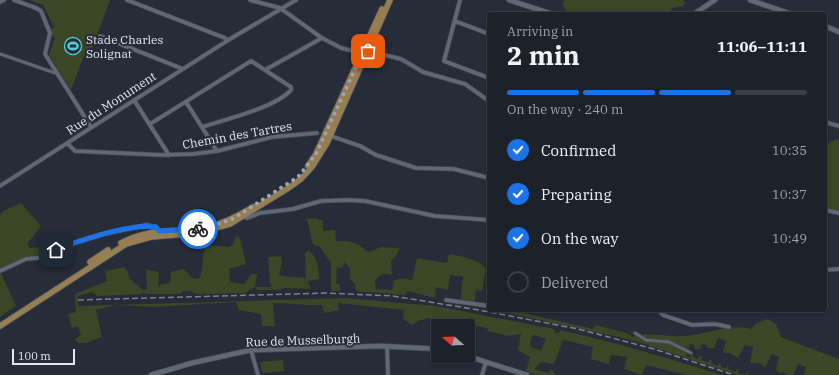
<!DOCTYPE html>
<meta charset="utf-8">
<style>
:root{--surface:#1c212a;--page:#292e36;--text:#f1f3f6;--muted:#a0a3a8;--line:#3a3e47;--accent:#1a73e8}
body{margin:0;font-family:"IBM Plex Serif",serif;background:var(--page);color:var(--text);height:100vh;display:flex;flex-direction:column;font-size:15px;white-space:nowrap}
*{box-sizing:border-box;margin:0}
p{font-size:13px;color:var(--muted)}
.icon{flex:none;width:22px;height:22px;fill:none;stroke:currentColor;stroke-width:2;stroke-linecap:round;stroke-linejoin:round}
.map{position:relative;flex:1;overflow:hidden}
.details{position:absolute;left:487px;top:12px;width:340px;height:300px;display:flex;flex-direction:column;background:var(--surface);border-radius:4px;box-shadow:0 2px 6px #0003,0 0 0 1px var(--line)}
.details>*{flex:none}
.needle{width:26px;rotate:289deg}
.buttons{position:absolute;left:431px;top:319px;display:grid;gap:8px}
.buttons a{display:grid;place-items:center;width:44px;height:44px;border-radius:4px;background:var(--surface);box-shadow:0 2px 6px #0003,0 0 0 1px var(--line);font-size:20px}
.scale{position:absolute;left:12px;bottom:10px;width:63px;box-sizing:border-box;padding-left:4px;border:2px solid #e2e6ee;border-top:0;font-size:11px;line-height:14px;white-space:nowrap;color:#e2e6ee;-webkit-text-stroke:3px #262c38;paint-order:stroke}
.pin{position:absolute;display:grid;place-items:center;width:34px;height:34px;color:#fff;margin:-17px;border-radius:8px;box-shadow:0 2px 6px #0006}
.courier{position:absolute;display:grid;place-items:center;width:40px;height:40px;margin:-20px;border:3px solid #1a73e8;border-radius:50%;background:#fff;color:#222;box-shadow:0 1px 5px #0007}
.summary em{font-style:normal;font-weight:800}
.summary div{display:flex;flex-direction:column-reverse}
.summary{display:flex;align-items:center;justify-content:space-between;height:68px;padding:0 20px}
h1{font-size:26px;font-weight:800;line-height:30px}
.bar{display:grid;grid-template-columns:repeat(4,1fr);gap:6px 4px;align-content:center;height:48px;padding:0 20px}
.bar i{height:5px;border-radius:3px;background:var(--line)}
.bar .on{background:var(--accent)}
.bar p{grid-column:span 4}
ol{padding:0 20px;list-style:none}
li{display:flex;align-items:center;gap:12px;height:44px}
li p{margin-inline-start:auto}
li .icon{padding:4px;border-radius:50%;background:var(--accent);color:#fff;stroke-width:4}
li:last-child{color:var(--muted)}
li i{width:22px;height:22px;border:2px solid var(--line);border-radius:50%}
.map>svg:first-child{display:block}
</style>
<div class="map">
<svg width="839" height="375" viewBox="0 0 839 375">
<rect width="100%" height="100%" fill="#262c38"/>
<path fill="#3a4625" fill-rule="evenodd" d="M29 0H110L89 57 84 56 71 90 49 55 55 38 52 36 51 29 54 27 43 5Z
M564 0H683L685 3 683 6 672 8 670 14H572L567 12 563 5Z
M837 139 839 140V211L825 208V153L829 142Z
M21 203 41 226 28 243 29 248 39 247 40 254 0 271V215L3 211Z
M315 218 323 221V231L335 230 336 241C349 241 358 241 366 251L369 252 381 247 400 248 396 256 391 261 392 274 390 275C383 272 380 275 375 281L376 289 392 290 394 281C402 277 405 278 412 281L417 258 447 263 449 254C460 256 479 259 486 269L482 291 476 290 474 306 460 304 463 277 450 275 448 290 436 287 435 298 407 291 405 295 356 291 355 284 350 279V269L345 262 342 268 337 267 336 283 340 285V291H331V263L319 246 313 245 307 219Z
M236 236 240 238 246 264 229 269 230 282 244 284 251 274H257L255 287H272L270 283 268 257 281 256 282 262 279 274 282 276 306 278 305 253 309 251C318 258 319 269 319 279L307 281 311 289 284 288 280 290H257L255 287 245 293 197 294 189 291H184L179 294H143L97 296 93 292 78 296V306L346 298 436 306 554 329 555 332 559 333 560 330C615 342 668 358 721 375H686L646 365 642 375 624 369 627 357 611 355 609 364 591 359 593 347 563 340 554 364 541 362 534 369 549 373 551 369 556 375H537L526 372 530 357 518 350 521 334 507 336 488 331 487 328 428 318 418 321 412 325 403 319 404 310 338 303 339 310 324 313 322 305C305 306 290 303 273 303L275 326H262L261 314 239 310 236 302 154 307 116 305 96 310 102 337 86 343H78L75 339 81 335 78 326 72 328 68 314 76 312 75 294 107 281 105 271 124 267 128 272 129 278 143 290 147 289 146 270 159 272 158 287 161 284 170 283 171 272 184 269 192 278 199 279 201 273 205 245 229 247 233 244ZM535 335 546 339 541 350 532 348 530 344 532 336Z
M0 271 16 306 0 317Z
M493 310 520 312 593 329 596 325 626 333 633 337 636 335C652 344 674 339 687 353L686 356 689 357 693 354V357L698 359 699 356 702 357 701 360 708 362 709 360H712L711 363 718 366 719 363 721 364V367L726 368 727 366H729L728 369 735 372 737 369 739 370 738 373 745 375 747 372 749 373 748 375H738L632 340Z
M768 319 776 324 781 337 839 359V375H804L806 367 798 364 793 375H788L783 372 780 373 776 370 779 357 772 354 765 368 760 363H750L753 347 745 345 738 358 730 353H724L723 351 726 341 718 338 714 348H708L707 345 702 344 700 349H695L694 345 690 344 688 350 666 341 647 340 638 335C654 333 668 337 684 336 706 335 729 323 751 329L757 323Z
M283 360 284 371 262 373 260 362Z"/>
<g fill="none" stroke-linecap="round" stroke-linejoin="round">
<g stroke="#464b55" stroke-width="4">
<path id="pedestrian" d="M0 54 58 74
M635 333 646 340 669 342 691 353"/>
</g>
<g stroke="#464b55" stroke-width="5">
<path id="minor" d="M14 0 36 8 41 11 50 33 45 54 91 127
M127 0 225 38 227 41
M250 0 280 8 322 38 341 48 362 53 368 51 401 59 423 72 465 84 489 101
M460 0 444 61 489 78
M0 2 4 0
M455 21 489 34
M100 36 183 69
M265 70 322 38
M134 100 169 155
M186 102 217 151
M825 122 839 126
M150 124 251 61 291 87V90C275 108 226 119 202 127
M328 135 360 146 376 155 416 168 454 169 489 178
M67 143 75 151 162 155 193 154 217 151 272 137 317 133
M0 186 230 39 296 0
M825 210 839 213
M243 216 247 218 260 213 293 209 321 201 349 200 365 201 435 216 489 220
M825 270 839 269
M0 271 26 259 45 257 61 247 100 235 146 225 156 227 159 234
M446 300 489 306
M658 310 663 315 692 325 715 324 729 327
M387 346 388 375
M251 350 258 375
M482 375 486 362"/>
</g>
<g stroke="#464b55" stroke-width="6">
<path id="tertiary" d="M509 0 552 14
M750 0 791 14
M694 14 715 0
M825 26 839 32
M467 356 527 375
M151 375 192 363 251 350 380 346 438 349"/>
</g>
<g stroke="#464b55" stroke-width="7">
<path id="primary" d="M308 166 316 154 382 9
M121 243C152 227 174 233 205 228 223 224 238 216 253 207
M90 262 108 250
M0 326 126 244 151 237 198 233 230 224 287 189 301 179 312 167 327 143 390 0"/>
</g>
<use href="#pedestrian" stroke="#616875" stroke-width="2.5"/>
<use href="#minor" stroke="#616875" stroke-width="3.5"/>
<use href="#tertiary" stroke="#616875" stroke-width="4.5"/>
<use href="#primary" stroke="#967e54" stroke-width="5.5"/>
<path stroke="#7c828c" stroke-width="1.5" stroke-dasharray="6 3" stroke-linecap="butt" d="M78 300 326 293 393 296 479 310 578 329 654 349 734 375"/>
</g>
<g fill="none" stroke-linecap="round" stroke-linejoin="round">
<path stroke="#a0a5ae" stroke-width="4" stroke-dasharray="0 7.2" d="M198 229 216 225 234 218 298 177 316 154 362 54 368 51"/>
<path stroke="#1a73e8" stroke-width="5" d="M56 250 61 247C87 239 130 223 156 227L159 231 198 229"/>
</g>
<defs>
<g id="stadium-ring" transform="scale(0.9)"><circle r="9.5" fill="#262c38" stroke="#52ccd5" stroke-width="1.5"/><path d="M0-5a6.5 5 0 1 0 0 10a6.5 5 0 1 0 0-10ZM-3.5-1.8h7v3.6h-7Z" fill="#52ccd5"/></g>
</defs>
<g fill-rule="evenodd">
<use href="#stadium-ring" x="73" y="46"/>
</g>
<g text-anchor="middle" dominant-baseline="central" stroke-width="4" stroke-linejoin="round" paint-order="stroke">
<g font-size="12" fill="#e2e6ee" stroke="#262c38" text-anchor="start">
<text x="86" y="39">Stade Charles<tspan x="86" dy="14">Solignat</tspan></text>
</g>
<g font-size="12" fill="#e2e6ee" stroke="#262c38">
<text transform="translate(111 103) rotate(-33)">Rue du Monument</text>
<text transform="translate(237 135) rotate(-10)">Chemin des Tartres</text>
<text transform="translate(303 340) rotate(-2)">Rue de Musselburgh</text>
</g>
</g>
</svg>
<div class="buttons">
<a><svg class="needle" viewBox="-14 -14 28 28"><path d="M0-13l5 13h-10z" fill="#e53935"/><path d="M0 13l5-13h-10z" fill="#a0a3a8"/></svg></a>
</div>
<div class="scale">100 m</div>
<div class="pin" style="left:368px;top:51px;background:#ea580c"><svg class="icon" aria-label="bag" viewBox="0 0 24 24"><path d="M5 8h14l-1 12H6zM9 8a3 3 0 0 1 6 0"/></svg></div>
<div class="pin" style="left:56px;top:250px;background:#1f2937"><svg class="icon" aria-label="home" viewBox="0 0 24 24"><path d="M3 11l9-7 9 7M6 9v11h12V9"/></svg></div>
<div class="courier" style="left:198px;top:229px"><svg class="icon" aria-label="bike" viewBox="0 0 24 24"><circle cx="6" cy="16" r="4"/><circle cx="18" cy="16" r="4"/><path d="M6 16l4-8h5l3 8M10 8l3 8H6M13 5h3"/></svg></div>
<section class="details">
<div class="summary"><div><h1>2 min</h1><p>Arriving in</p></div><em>11:06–11:11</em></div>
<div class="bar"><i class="on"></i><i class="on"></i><i class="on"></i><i></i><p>On the way · 240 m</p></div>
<ol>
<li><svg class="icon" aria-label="check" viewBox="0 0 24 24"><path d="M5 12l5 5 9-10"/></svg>Confirmed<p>10:35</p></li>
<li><svg class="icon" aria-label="check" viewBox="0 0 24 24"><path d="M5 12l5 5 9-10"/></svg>Preparing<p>10:37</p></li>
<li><svg class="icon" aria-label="check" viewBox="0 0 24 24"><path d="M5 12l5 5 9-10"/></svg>On the way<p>10:49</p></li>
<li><i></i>Delivered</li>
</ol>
</section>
</div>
